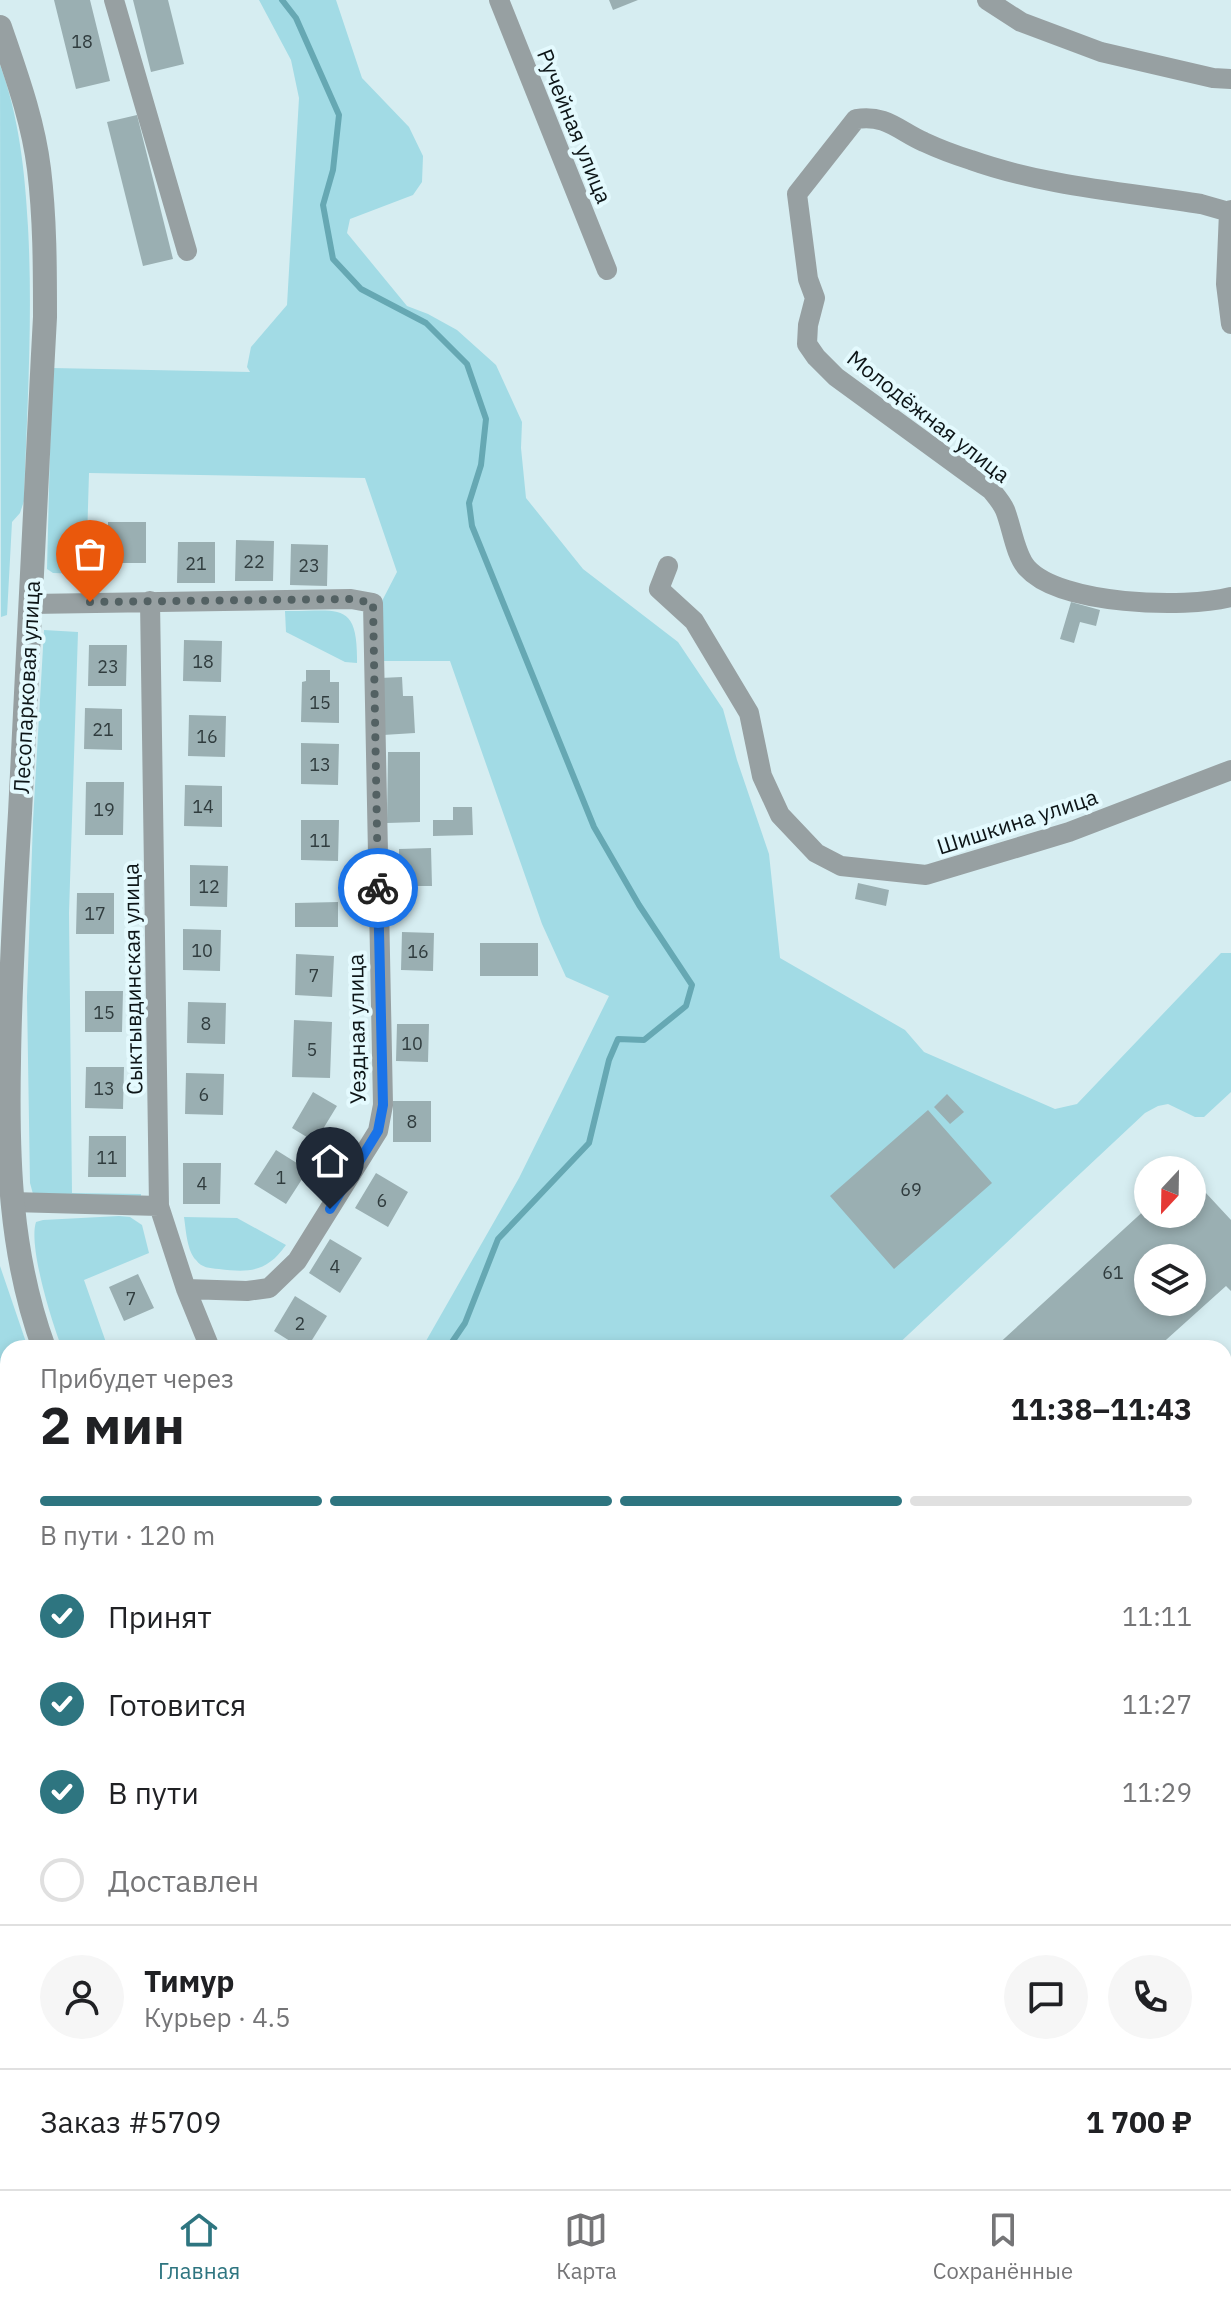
<!DOCTYPE html>
<html lang="ru">
<meta charset="utf-8">
<style>
:root{--surface:#fff;--page:#f6f6f6;--text:#202124;--muted:#757577;--line:#e0e0e0;--accent:#2e7580}
body{margin:0;font-family:"IBM Plex Sans",sans-serif;background:var(--page);color:var(--text);height:100vh;display:flex;flex-direction:column;font-size:30px;white-space:nowrap}
*{box-sizing:border-box;margin:0}
p{font-size:26px;color:var(--muted)}
.icon{flex:none;width:44px;height:44px;fill:none;stroke:currentColor;stroke-width:2;stroke-linecap:round;stroke-linejoin:round}
.map{position:relative;flex:1;overflow:hidden}
.details{position:absolute;left:0px;top:1340px;width:1232px;height:850px;display:flex;flex-direction:column;background:var(--surface);border-radius:24px 24px 0 0;box-shadow:0 4px 12px #0003}
.details>*{flex:none}
.needle{width:52px;rotate:202deg}
.tools{position:absolute;left:1134px;top:1156px;display:grid;gap:16px}
.tools a{display:grid;place-items:center;width:72px;height:72px;border-radius:50%;background:var(--surface);box-shadow:0 4px 12px #0003;font-size:40px}
.pin{position:absolute;display:grid;place-items:center;width:68px;height:68px;color:#fff;margin:-82px -34px;border-radius:50% 50% 50% 0;rotate:-45deg;box-shadow:0 0 8px #0007}
.pin .icon{rotate:45deg}
.courier{position:absolute;display:grid;place-items:center;width:80px;height:80px;margin:-40px;border:6px solid #1a73e8;border-radius:50%;background:#fff;color:#222;box-shadow:0 2px 10px #0007}
.summary em{font-style:normal;font-weight:700}
.summary div{display:flex;flex-direction:column-reverse}
.summary{display:flex;align-items:center;justify-content:space-between;height:136px;padding:0 40px}
h1{font-size:52px;font-weight:700;line-height:60px}
.bar{display:grid;grid-template-columns:repeat(4,1fr);gap:12px 8px;align-content:center;height:96px;padding:0 40px}
.bar i{height:10px;border-radius:6px;background:var(--line)}
.bar .active{background:var(--accent)}
.bar p{grid-column:span 4}
.line{display:flex;align-items:center;gap:20px;padding:0 40px;border-top:2px solid var(--line)}
.line div{flex:1}
.round{display:grid;place-items:center;flex:none;width:84px;height:84px;border-radius:42px;background:var(--page)}
ol{padding:0 40px;list-style:none}
li{display:flex;align-items:center;gap:24px;height:88px}
li p{margin-inline-start:auto}
li .icon{padding:8px;border-radius:50%;background:var(--accent);color:#fff;stroke-width:4}
li:last-child{color:var(--muted)}
li i{width:44px;height:44px;border:4px solid var(--line);border-radius:50%}
.dock{display:flex;justify-content:space-around;align-items:center;height:112px;border-top:2px solid var(--line);background:var(--surface);font-size:22px;color:var(--muted)}
.dock a{display:grid;justify-items:center;gap:4px}
.dock .active{color:var(--accent)}
.map>svg:first-child{display:block}
</style>
<div class="map">
<svg width="1231" height="2189" viewBox="0 0 1231 2189">
<rect width="100%" height="100%" fill="#d6edf1"/>
<path fill="#a2dbe5" d="M259 0H336L362 78 409 127 423 156 422 182 413 195 350 219 347 233 407 306 428 314 457 330 496 365 522 422 521 448 526 498 583 569 678 642 723 709 737 760 769 854 780 958 905 1030 924 1052 1055 1109 1077 1104 1221 953H1231V1092L1204 1117H1195L1168 1104 1158 1106 1145 1113 894 1348H422L519 1178 609 996 566 977 542 924 450 661H382V601L397 572 365 478 89 473 86 574 53 573 47 569 52 368 250 372 247 367 251 347 287 305 299 98 291 60Z
M0 65C19 116 25 172 28 227 33 318 27 410 24 501L20 513 12 522 7 615 1 617Z
M285 611C338 612 358 599 357 663L345 662 286 632Z
M44 630 78 632 69 913 72 1193 141 1194V1196L33 1194 30 1183 27 997 33 821Z
M119 1216 130 1217 142 1225 149 1253 84 1280 108 1348H62C52 1323 28 1246 36 1222L43 1220Z
M184 1217 237 1218 286 1245C267 1272 249 1273 219 1269 209 1268 202 1268 196 1260 187 1251 186 1230 184 1217Z
M0 1266 28 1348H8V1560L0 1559Z
M0 1581 8 1582V1860L0 1859Z
M59 2182H523L516 2189H54Z"/>
<path fill="#66a8b3" d="M0 1604 8 1605V1709L0 1704Z"/>
<g fill="none" stroke-linecap="round" stroke-linejoin="round">
<path stroke="#66a8b3" stroke-width="6" d="M282 0 296 18 339 115 333 170 323 205 333 259 361 289 426 323 467 364 486 419 481 465 469 503 472 526 594 827 639 905 692 985 686 1006 644 1040 618 1039 609 1060 589 1143 498 1239 465 1323 448 1348"/>
</g>
<path fill="#9aafb2" fill-rule="evenodd" d="M54 0H90L110 81 76 89Z
M133 0H168L184 64 151 72Z
M609 0H638L613 10Z
M137 115 173 259 143 266 107 122Z
M108 522H146V563H108Z
M236 540 274 541 273 581H235Z
M178 542H215V583H177Z
M291 544 328 545 327 586 290 585Z
M1071 602 1100 610 1096 626 1080 622 1074 643 1060 639Z
M184 640 222 641 221 682 183 681Z
M89 645H127L126 686H88Z
M306 670H330V682H339V723L301 722 302 682 306 681Z
M402 677 403 696H413L415 733 383 735 380 678Z
M85 708 122 709V750L84 749Z
M189 715 226 716 225 757 188 756Z
M301 743 339 744 338 785 301 784Z
M388 752H420V822L387 823Z
M86 782H124L123 835H85Z
M185 785 222 786V827L184 826Z
M453 807H472L473 835 433 836V820H453Z
M301 820H339L338 861 301 860Z
M431 848 432 886H399V849Z
M190 865 228 866 227 907 190 906Z
M858 883 889 890 886 906 855 899Z
M77 893H114V934H76Z
M338 902V927H295V903Z
M183 929 221 930 220 971 183 970Z
M402 932 434 933 433 971 401 970Z
M480 943H538V976H480Z
M296 954 334 956 332 997 295 995Z
M85 991H123L122 1032H85Z
M188 1002 226 1003 225 1044 187 1043Z
M294 1020 332 1022 330 1078 292 1077Z
M397 1024H429L428 1062 396 1061Z
M86 1067H124L123 1109 85 1108Z
M186 1073 224 1074 223 1115 185 1114Z
M313 1092 337 1106 315 1142 292 1128Z
M947 1094 964 1112 950 1124 934 1107Z
M393 1101H431V1142H393Z
M928 1110 992 1183 894 1269 830 1196Z
M89 1136H126V1177H88Z
M276 1150 308 1170 286 1204 254 1184Z
M183 1163H221L220 1204H183Z
M376 1173 408 1192 388 1227 355 1208Z
M1192 1178 1231 1220V1291L1226 1286 1157 1348H994L1148 1207V1214H1192ZM1148 1258H1192V1302H1148Z
M330 1239 362 1258 340 1293 309 1273Z
M138 1274 154 1308 124 1321 109 1287Z
M295 1296 327 1316 307 1348H301L274 1331Z
M1224 1746 1231 1754V1983L1224 1989Z
M1231 2059V2102L1224 2108V2065Z
M844 2182H874L880 2189H836Z
M920 2182H957L963 2189H912Z
M1105 2182H1219L1226 2189H1097Z"/>
<g fill="none" stroke-linecap="round" stroke-linejoin="round">
<path stroke="#97a0a2" stroke-width="20" d="M114 0 187 251
M499 0 607 270
M987 0 1021 22 1101 52 1213 78 1231 79
M1231 210 1229 212 1226 284 1231 324
M1229 212 1201 204C1125 192 1044 186 971 160 955 155 939 149 924 142 899 131 886 114 856 119L797 194 808 279 815 298 808 325 807 344 816 357 836 377 991 490C996 496 1002 503 1005 510 1012 527 1015 555 1027 568 1060 605 1185 609 1231 597
M668 566 659 589 694 621 749 713 762 776 780 815 816 853 841 866 926 875 1069 832 1231 770
M150 601 159 1206 186 1289 210 1348
M31 604 351 599 373 603 383 1105 378 1131 297 1261 269 1288 247 1291 186 1289
M12 1202 159 1206"/>
<path stroke="#97a0a2" stroke-width="24" d="M0 27C16 74 33 120 39 169 45 218 45 268 45 317 36 482 29 647 20 813 15 896 10 978 9 1061 7 1159 10 1255 44 1348
M690 2182 696 2189"/>
<g stroke="#303b3d" stroke-width="9">
<path id="rail" d="M33 2189 38 2182"/>
</g>
<use href="#rail" stroke="#e4fafe" stroke-width="6" stroke-dasharray="18" stroke-linecap="butt"/>
</g>
<g fill="none" stroke-linecap="round" stroke-linejoin="round">
<path stroke="#536163" stroke-width="8" stroke-dasharray="0 14.4" d="M90 602 351 599 373 603 378 888"/>
<path stroke="#1a73e8" stroke-width="10" d="M330 1209 378 1131 383 1105 378 888"/>
</g>
<g text-anchor="middle" dominant-baseline="central" stroke-width="8" stroke-linejoin="round" paint-order="stroke">
<g font-size="18" fill="#303c3e">
<text x="82" y="41">18</text>
<text x="254" y="561">22</text>
<text x="196" y="563">21</text>
<text x="309" y="565">23</text>
<text x="203" y="661">18</text>
<text x="108" y="666">23</text>
<text x="320" y="702">15</text>
<text x="103" y="729">21</text>
<text x="207" y="736">16</text>
<text x="320" y="764">13</text>
<text x="203" y="806">14</text>
<text x="104" y="809">19</text>
<text x="320" y="840">11</text>
<text x="209" y="886">12</text>
<text x="95" y="913">17</text>
<text x="202" y="950">10</text>
<text x="418" y="951">16</text>
<text x="314" y="975">7</text>
<text x="104" y="1012">15</text>
<text x="206" y="1023">8</text>
<text x="412" y="1043">10</text>
<text x="312" y="1049">5</text>
<text x="104" y="1088">13</text>
<text x="204" y="1094">6</text>
<text x="412" y="1121">8</text>
<text x="107" y="1157">11</text>
<text x="281" y="1177">1</text>
<text x="202" y="1183">4</text>
<text x="911" y="1189">69</text>
<text x="382" y="1200">6</text>
<text x="335" y="1266">4</text>
<text x="1113" y="1272">61</text>
<text x="131" y="1298">7</text>
<text x="300" y="1323">2</text>
</g>
<g font-size="22" fill="#0d1517" stroke="#e4fafe">
<text transform="translate(575 126) rotate(68)">Ручейная улица</text>
<text transform="translate(929 416) rotate(38)">Молодёжная улица</text>
<text transform="translate(26 687) rotate(-87)">Лесопарковая улица</text>
<text transform="translate(1017 821) rotate(-18)">Шишкина улица</text>
<text transform="translate(132 979) rotate(-91)">Сыктывдинская улица</text>
<text transform="translate(356 1029) rotate(-91)">Уездная улица</text>
</g>
</g>
</svg>
<div class="tools">
<a><svg class="needle" viewBox="-14 -14 28 28"><path d="M0-13l5 13h-10z" fill="#e53935"/><path d="M0 13l5-13h-10z" fill="#757577"/></svg></a>
<a><svg class="icon" aria-label="layers" viewBox="0 0 24 24"><path d="M12 4l9 5-9 5-9-5zM3 14l9 5 9-5"/></svg></a>
</div>
<div class="pin" style="left:90px;top:602px;background:#ea580c"><svg class="icon" aria-label="bag" viewBox="0 0 24 24"><path d="M5 8h14l-1 12H6zM9 8a3 3 0 0 1 6 0"/></svg></div>
<div class="pin" style="left:330px;top:1209px;background:#1f2937"><svg class="icon" aria-label="home" viewBox="0 0 24 24"><path d="M3 11l9-7 9 7M6 9v11h12V9"/></svg></div>
<div class="courier" style="left:378px;top:888px"><svg class="icon" aria-label="bike" viewBox="0 0 24 24"><circle cx="6" cy="16" r="4"/><circle cx="18" cy="16" r="4"/><path d="M6 16l4-8h5l3 8M10 8l3 8H6M13 5h3"/></svg></div>
<section class="details">
<div class="summary"><div><h1>2 мин</h1><p>Прибудет через</p></div><em>11:38–11:43</em></div>
<div class="bar"><i class="active"></i><i class="active"></i><i class="active"></i><i></i><p>В пути · 120 m</p></div>
<ol>
<li><svg class="icon" aria-label="check" viewBox="0 0 24 24"><path d="M5 12l5 5 9-10"/></svg>Принят<p>11:11</p></li>
<li><svg class="icon" aria-label="check" viewBox="0 0 24 24"><path d="M5 12l5 5 9-10"/></svg>Готовится<p>11:27</p></li>
<li><svg class="icon" aria-label="check" viewBox="0 0 24 24"><path d="M5 12l5 5 9-10"/></svg>В пути<p>11:29</p></li>
<li><i></i>Доставлен</li>
</ol>
<div class="line" style="height:144px"><a class="round"><svg class="icon" aria-label="person" viewBox="0 0 24 24"><circle cx="12" cy="8" r="4"/><path d="M4 21q1-7 8-7t8 7"/></svg></a><div><b>Тимур</b><p>Курьер · 4.5</p></div><a class="round"><svg class="icon" aria-label="chat" viewBox="0 0 24 24"><path d="M4 5h16v11H9l-5 4z"/></svg></a><a class="round"><svg class="icon" aria-label="phone" viewBox="0 0 24 24"><path d="M5 4h4l2 5-3 2q2 4 5 5l2-3 5 2v4C11 20 4 13 5 4z"/></svg></a></div>
<div class="line" style="height:104px"><div>Заказ #5709</div><b>1 700 ₽</b></div>
</section>
</div>
<nav class="dock">
<a class="active"><svg class="icon" aria-label="home" viewBox="0 0 24 24"><path d="M3 11l9-7 9 7M6 9v11h12V9"/></svg>Главная</a>
<a><svg class="icon" aria-label="map" viewBox="0 0 24 24"><path d="M3 6l6-2 6 2 6-2v14l-6 2-6-2-6 2zM9 4v14M15 6v14"/></svg>Карта</a>
<a><svg class="icon" aria-label="saved" viewBox="0 0 24 24"><path d="M7 4h10v16l-5-4-5 4z"/></svg>Сохранённые</a>
</nav>
